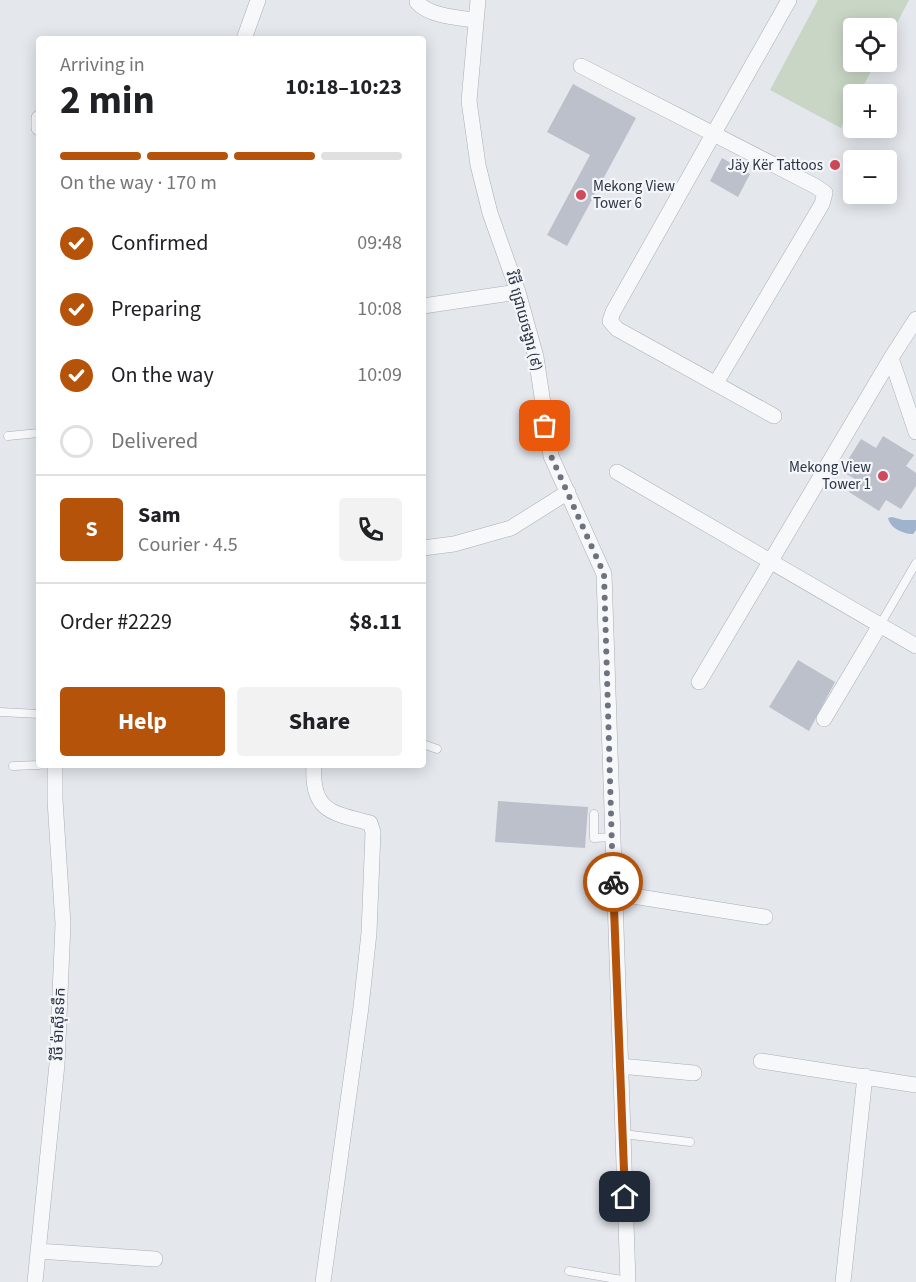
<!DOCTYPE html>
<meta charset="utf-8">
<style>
:root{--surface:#fff;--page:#f2f2f2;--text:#202124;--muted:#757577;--line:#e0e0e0;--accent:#b45309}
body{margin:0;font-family:"Source Sans 3","Noto Sans Khmer",sans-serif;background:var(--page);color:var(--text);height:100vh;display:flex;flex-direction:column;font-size:22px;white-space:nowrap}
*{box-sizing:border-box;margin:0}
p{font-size:20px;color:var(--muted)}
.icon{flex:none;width:33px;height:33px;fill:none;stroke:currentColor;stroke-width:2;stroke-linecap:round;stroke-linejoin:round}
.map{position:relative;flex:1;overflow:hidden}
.details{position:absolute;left:36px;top:36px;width:390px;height:732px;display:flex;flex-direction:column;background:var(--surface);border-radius:6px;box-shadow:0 3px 15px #0003}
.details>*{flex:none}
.buttons{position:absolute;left:843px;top:18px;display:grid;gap:12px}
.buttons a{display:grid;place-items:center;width:54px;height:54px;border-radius:6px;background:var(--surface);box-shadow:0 3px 15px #0003;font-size:30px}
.pin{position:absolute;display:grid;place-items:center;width:51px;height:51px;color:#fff;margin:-26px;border-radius:12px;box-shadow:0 3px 9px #0006}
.courier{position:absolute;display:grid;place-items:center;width:60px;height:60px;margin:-30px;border:4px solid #b45309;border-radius:50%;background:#fff;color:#222;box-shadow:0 2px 8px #0007}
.head em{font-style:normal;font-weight:700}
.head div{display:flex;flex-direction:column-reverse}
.head{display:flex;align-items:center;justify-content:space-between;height:102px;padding:0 24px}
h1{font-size:39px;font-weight:700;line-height:45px}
.bar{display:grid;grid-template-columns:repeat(4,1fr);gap:9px 6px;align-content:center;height:72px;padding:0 24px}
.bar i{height:8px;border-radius:4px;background:var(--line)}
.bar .on{background:var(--accent)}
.bar p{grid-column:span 4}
.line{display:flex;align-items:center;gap:15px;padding:0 24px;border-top:2px solid var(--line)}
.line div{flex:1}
.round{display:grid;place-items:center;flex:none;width:63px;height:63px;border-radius:6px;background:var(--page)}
ol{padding:0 24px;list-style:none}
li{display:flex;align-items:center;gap:18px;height:66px}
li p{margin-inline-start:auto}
li .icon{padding:6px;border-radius:50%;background:var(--accent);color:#fff;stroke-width:4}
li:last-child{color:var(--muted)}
li i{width:33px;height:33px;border:3px solid var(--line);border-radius:50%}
.button{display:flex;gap:12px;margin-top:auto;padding:12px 24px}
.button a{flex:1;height:69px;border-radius:6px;background:var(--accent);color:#fff;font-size:24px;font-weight:700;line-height:69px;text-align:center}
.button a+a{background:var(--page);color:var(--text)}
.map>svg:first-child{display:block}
</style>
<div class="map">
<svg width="916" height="1282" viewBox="0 0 916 1282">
<rect width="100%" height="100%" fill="#e4e7ec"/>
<path fill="#c9d6c5" d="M818 0H909L887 42 886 28H854V62H876L859 94H854L853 104 841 128 770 90Z"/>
<path fill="#9fb4cc" d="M892 517 903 520H916V530L913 534C903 534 890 528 888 518Z"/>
<path fill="#bbc0ca" d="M573 84 636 118 567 246 547 235 590 155 547 132Z
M722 158 750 174 738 197 710 181Z
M883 436 914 455 906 466 916 473V486L901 509 886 500 879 511 849 492 857 480 841 471 861 439 876 448Z
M798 660 835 682 809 731 769 707Z
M498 801 588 807 585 848 495 842Z"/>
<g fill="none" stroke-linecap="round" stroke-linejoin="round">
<g stroke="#a9aeb7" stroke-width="9">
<path id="lane" d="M8 436 39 433
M880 625 916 563
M0 712 39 714
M423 744 437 749
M13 766 39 765
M594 814V838L612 837
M623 1134 690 1142
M569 1271 628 1281"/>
</g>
<g stroke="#a9aeb7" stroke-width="16">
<path id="street" d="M478 0 469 101 478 165 490 213 518 292 536 357 551 456 604 574 628 1282
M417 2C429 16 458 18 475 20
M244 39 258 0
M581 66 815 186 825 193 822 204 716 383
M39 118V128
M423 306 518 292
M891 358 916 432
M774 416 617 329 610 321 613 312 789 0
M617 472 916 646
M423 548 454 544 511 528 568 492
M699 682 891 358 916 319
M824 719 880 625
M314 765C311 811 331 813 370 823L373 832 369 933 361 1007 323 1282
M614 893 765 917
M761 1061 916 1085
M620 1066 694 1073
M38 1251 155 1259
M35 1282 57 1064 63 924 55 800V765
M843 1282 865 1076"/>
</g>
<use href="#lane" stroke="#f7f8fa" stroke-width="8"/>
<use href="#street" stroke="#f7f8fa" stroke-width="15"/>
</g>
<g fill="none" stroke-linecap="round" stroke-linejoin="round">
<path stroke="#6c737f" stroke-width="6" stroke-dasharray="0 10.8" d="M545 426 551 456 604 574 613 882"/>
<path stroke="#b45309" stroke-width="8" d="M613 882 625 1197"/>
</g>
<g fill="#d1495b" stroke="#f4f6f9" stroke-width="2">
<circle cx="835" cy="165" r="6"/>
<circle cx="581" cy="195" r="6"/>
<circle cx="883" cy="476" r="6"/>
</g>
<g text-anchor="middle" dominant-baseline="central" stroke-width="4.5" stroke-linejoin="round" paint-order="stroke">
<g font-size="15" fill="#2b3445" stroke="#f4f6f9" text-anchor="end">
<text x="823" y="165">Jäy Kër Tattoos</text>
<text x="593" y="186" text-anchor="start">Mekong View<tspan x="593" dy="17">Tower 6</tspan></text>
<text x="871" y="467">Mekong View<tspan x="871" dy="17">Tower 1</tspan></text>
</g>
<g font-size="15" fill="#2b3445" stroke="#f4f6f9">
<text transform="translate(524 321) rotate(75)">វិថី ជ្រោយចង្វារ (៩)</text>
<text transform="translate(59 1024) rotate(-88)">វិថី ម៉ាស៊ីនទឹក</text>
</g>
</g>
</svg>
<div class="buttons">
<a><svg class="icon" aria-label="locate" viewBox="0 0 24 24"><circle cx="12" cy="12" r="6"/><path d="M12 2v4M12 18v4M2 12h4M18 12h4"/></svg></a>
<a>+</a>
<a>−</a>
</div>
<div class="pin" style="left:545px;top:426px;background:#ea580c"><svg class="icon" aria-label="bag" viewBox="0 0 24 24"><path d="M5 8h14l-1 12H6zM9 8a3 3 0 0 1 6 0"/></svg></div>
<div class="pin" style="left:625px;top:1197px;background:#1f2937"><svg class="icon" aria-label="home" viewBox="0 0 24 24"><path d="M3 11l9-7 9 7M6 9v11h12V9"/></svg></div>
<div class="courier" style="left:613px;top:882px"><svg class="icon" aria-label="bike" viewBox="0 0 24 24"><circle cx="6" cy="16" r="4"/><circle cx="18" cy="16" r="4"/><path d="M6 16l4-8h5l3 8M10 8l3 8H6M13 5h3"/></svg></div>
<section class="details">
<div class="head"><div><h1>2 min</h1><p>Arriving in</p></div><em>10:18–10:23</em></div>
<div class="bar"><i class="on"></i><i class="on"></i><i class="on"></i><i></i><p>On the way · 170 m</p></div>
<ol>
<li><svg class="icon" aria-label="check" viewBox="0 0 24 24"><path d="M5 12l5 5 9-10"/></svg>Confirmed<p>09:48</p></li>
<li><svg class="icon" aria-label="check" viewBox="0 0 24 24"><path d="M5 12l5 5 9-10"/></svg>Preparing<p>10:08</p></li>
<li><svg class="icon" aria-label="check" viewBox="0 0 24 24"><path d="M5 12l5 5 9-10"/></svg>On the way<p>10:09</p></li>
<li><i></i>Delivered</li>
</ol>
<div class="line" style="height:108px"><b class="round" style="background:var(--accent);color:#fff">S</b><div><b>Sam</b><p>Courier · 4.5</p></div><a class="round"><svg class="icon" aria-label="phone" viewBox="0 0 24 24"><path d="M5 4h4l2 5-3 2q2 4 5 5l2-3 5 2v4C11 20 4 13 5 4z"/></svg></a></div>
<div class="line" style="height:78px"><div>Order #2229</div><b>$8.11</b></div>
<div class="button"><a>Help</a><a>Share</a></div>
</section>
</div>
